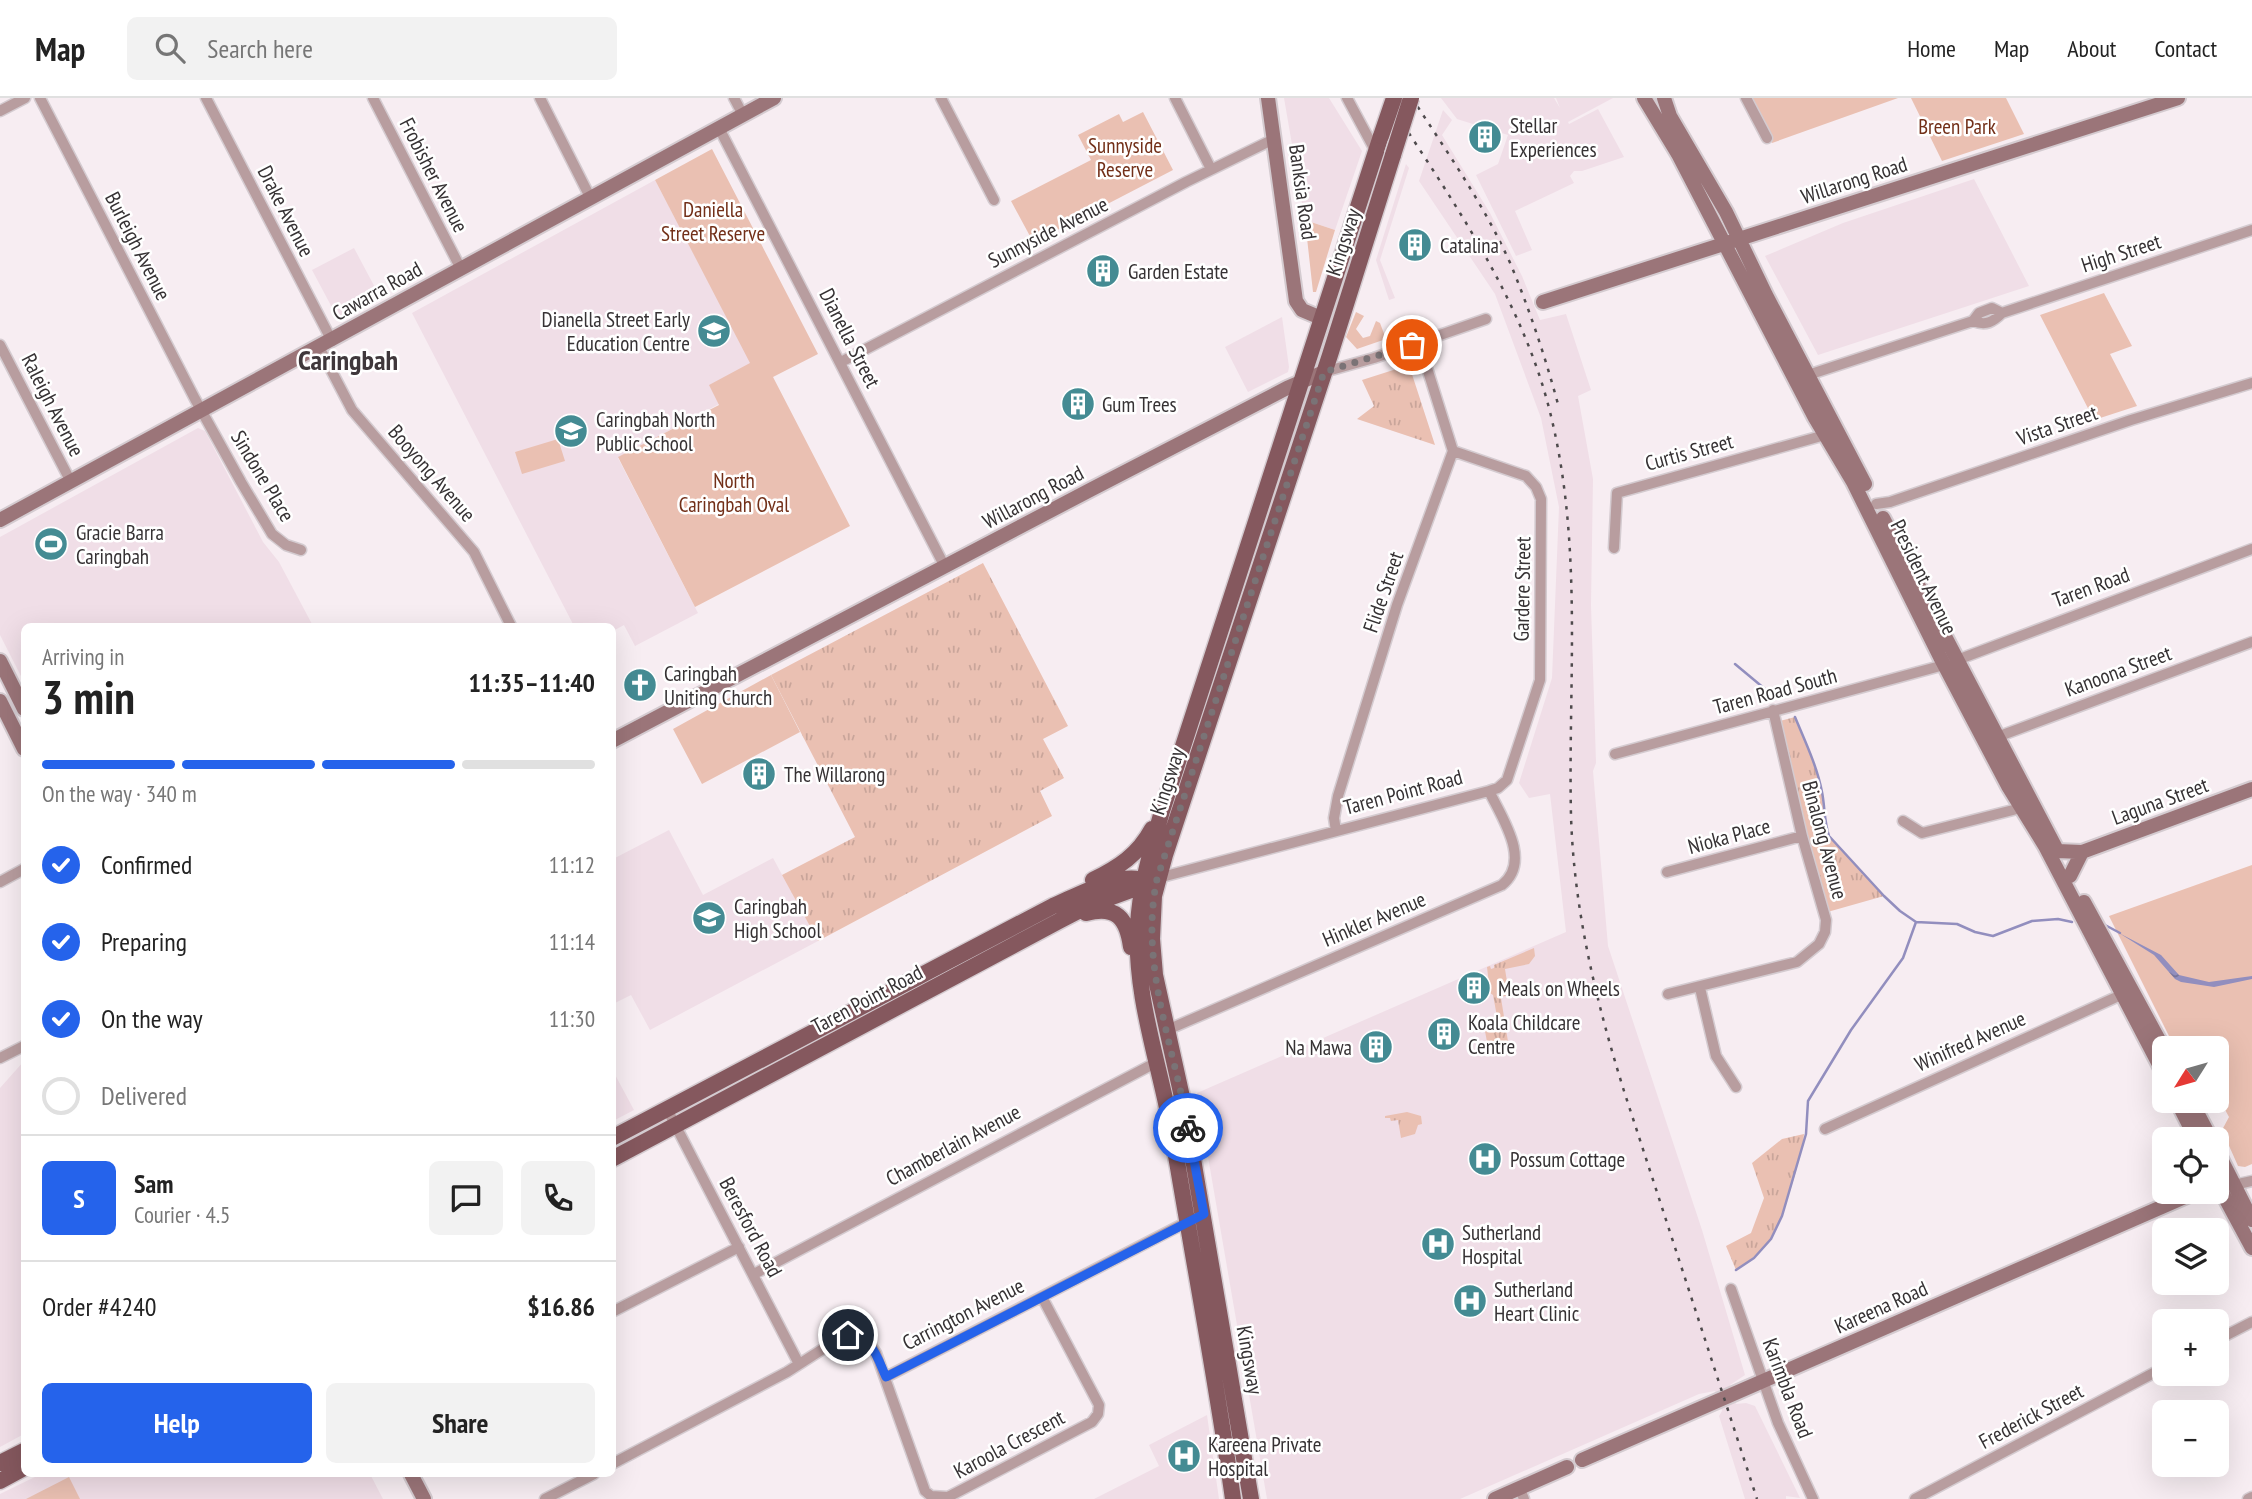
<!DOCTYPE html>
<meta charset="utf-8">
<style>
:root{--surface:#fff;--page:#f2f2f2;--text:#222;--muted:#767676;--line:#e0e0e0;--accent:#2563eb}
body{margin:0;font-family:"PT Sans Narrow",sans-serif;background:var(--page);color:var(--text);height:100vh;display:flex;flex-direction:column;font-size:26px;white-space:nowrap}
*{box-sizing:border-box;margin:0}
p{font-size:23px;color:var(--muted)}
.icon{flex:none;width:38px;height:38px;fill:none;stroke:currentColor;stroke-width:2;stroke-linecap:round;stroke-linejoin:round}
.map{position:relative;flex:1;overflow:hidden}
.details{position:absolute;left:21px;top:525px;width:595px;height:854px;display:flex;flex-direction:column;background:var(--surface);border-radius:10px;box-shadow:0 7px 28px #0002}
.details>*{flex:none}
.needle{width:46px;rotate:233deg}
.fabs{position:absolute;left:2152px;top:938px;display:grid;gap:14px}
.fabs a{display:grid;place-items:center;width:77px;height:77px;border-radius:10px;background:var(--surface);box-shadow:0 7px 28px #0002;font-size:35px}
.pin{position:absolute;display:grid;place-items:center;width:60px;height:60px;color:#fff;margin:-30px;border:4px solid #fff;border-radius:50%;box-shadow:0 2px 7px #0007}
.courier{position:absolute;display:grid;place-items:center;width:70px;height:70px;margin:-35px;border:5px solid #2563eb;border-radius:50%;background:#fff;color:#222;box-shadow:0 2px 9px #0007}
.summary em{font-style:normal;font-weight:700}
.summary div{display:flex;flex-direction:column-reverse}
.summary{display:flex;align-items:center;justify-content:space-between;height:119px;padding:0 21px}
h1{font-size:46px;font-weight:700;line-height:52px}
.bar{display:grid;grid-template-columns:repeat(4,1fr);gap:10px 7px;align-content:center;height:84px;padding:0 21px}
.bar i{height:9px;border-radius:5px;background:var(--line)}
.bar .selected{background:var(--accent)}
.bar p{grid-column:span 4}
.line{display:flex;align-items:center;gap:18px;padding:0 21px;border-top:2px solid var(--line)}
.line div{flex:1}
.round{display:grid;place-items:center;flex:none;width:74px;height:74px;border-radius:10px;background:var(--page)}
ol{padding:0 21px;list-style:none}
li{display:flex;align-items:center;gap:21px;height:77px}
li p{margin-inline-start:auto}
li .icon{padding:7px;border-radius:50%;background:var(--accent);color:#fff;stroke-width:4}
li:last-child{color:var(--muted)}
li i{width:38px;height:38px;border:4px solid var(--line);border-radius:50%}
.cta{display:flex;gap:14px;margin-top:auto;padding:14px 21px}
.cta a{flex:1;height:80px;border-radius:10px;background:var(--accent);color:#fff;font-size:28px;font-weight:700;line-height:80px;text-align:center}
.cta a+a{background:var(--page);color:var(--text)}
header{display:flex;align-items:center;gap:42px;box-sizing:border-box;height:98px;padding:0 35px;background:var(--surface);border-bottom:2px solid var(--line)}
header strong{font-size:33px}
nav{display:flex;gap:38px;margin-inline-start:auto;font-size:24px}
.search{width:490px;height:63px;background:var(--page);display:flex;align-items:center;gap:18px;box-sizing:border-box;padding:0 24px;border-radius:10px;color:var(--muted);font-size:26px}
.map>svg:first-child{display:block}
</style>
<header>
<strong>Map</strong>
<div class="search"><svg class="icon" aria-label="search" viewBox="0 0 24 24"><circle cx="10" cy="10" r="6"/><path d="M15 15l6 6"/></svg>Search here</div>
<nav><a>Home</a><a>Map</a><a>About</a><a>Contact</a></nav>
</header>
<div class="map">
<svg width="2252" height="1401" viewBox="0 0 2252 1401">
<defs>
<pattern id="grass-tufts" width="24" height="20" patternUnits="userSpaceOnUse" patternTransform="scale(1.75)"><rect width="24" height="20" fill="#eac0b2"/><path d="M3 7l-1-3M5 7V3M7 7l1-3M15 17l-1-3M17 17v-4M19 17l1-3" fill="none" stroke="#c9a59a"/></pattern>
<pattern id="water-ripples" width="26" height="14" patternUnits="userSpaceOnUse" patternTransform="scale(1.75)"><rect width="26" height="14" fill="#928ebe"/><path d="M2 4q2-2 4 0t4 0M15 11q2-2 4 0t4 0" fill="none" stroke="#78759b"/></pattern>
</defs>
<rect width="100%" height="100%" fill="#f7edf2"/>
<path fill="#f0dee7" d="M1284 0H1329L1362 53 1335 132 1305 122Z
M1441 0H1554L1560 10 1556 0H1613L1568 24 1569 26 1598 11 1624 59 1582 73H1574L1570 78 1574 85 1515 113 1532 152 1516 158 1476 77 1498 66 1508 37 1457 21Z
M1443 12 1452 22 1442 37 1490 115 1522 178 1540 222 1566 216 1591 292 1578 298 1593 381 1591 507 1596 665 1593 673 1608 848 1702 1132 1745 1277 1730 1287 1736 1306 1746 1305 1755 1308 1800 1400 1786 1398V1401H1745L1719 1318 1722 1313 1715 1293 1699 1296 1460 1401H1267L1197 995 1566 834 1550 696 1529 700 1519 685 1552 580 1559 409 1541 320 1495 196 1419 83Z
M1406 66 1409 70 1380 162 1395 200 1389 202 1376 162Z
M1974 81 2029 188 1818 257 1765 158 1843 125Z
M655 82 751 265 719 306 618 360 698 515 635 548 624 527 613 533 612 528H574L412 215Z
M354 150 379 197 342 218 336 217 312 172Z
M1282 219 1289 269 1288 274 1248 294 1225 249Z
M198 330 205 333 263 444 279 464 313 528H24V584L0 537V439Z
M669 732 703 797 773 760 818 843 650 932 631 897 613 906V761Z
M24 963V1336L0 1349V990Z
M612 971 634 1012 613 1023H612Z
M1207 1317 1219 1401H1094L1159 1368 1149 1347Z
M41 1376H370L383 1401H0V1396Z"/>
<path fill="url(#grass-tufts)" d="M1409 267 1435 347 1357 321 1374 308 1362 282Z
M983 465 1068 628 1043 641 1064 680 1040 693 1052 718 818 843 782 777 855 739 771 577Z
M1795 619 1815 667 1822 695 1824 724 1829 738 1884 798 1824 815 1776 624Z
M1534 850 1535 858 1529 866 1505 871 1509 896 1501 900 1510 956 1488 949 1484 928 1498 924 1493 897 1490 895 1487 869 1490 868 1491 871 1494 870V867Z
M1407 1014 1421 1018 1422 1026 1418 1027 1415 1036 1401 1040 1398 1022 1391 1023 1390 1020H1385V1018Z
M1804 1036C1802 1059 1783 1120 1772 1139 1763 1153 1749 1163 1736 1172L1726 1148 1751 1135 1764 1100 1752 1065 1782 1041Z"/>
<path fill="#eac0b2" d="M1751 0H1898L1772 45 1762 26 1765 24Z
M1911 0H2006L2024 36 1942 63Z
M1143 14 1173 72 1038 142 1031 140 1011 103 1091 62 1078 37 1119 16 1123 24Z
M712 51 818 256 773 279 850 428 695 509 618 359 719 307 709 287 750 265 655 82Z
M1305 122 1335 132 1316 194H1313Z
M2104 195 2132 248 2110 256 2137 308 2094 322 2040 217Z
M1356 214 1364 218 1356 231 1363 240 1370 238 1376 223 1380 225 1386 241 1357 251 1346 239Z
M558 341 565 363 522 376 515 354Z
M771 577 800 634 702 686 673 631Z
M2252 767V1066L2245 1069 2238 1068 2222 1032 2229 1019 2217 997V950H2175L2109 818Z
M69 1379 80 1401H26Z"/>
<path fill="url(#water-ripples)" d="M2119 835 2161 857 2179 877 2209 884 2252 878V881L2214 889 2181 884 2175 881 2154 857Z"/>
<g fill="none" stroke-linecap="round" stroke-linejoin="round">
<path stroke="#928ebe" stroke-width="2.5" d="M1735 566 1765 591
M1795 619C1805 643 1817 668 1822 694 1825 709 1824 723 1829 738L1884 798 1900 813 1916 824 1957 826 1975 834 1993 838 2032 823 2058 821 2072 824
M2105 827 2120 835
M1736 1172 1754 1160 1771 1141 1782 1118 1806 1036 1808 1003 1851 932 1903 860 1916 824"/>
<g stroke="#d4cbd0" stroke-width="13">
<path id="street" d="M40 0 195 301 241 384 272 436 286 447 301 452
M206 0 332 243
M373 0 461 171
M540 0 591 101
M734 0 743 17
M941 0 994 102
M1175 0 1211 71
M1347 0 1376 54
M1746 0 1767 40
M0 13 25 0
M719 30 945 469
M2002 215 1992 210 1979 215 1973 223C1986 228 1993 224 2002 215L2252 132
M0 247 71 384
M319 249 352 312 474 454 511 528
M841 264 1186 84 1274 41
M1324 274 1374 260 1486 221
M1808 277 1973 223
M1876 406 1890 404 2131 322 2252 285
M1614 450 1617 395 1825 337
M1957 562 2252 451
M1997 639 2252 544
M1615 656 1944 567
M1903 723 1922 735 2021 710
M1336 733 1334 720 1338 698 1397 507 1453 353 1427 270
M1667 774 1802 738
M1158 780 1489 693 1498 690 1507 682 1540 582 1541 401 1536 389 1526 378 1453 353
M0 784 24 771
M1700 890 1716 958 1736 989
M1668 896 1797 864 1819 846 1825 834 1826 822 1802 738 1773 612
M1167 932 1502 787C1532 763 1502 720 1489 693
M0 960 24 948
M667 1011 799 1266
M1825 1031 2121 897
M2234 1087 2252 1083
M754 1176 1157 964
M1731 1191 1778 1325 1813 1401
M612 1214 739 1149
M2217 1242 2252 1224
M886 1279 1187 1124
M612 1366 787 1274 840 1240 856 1238 870 1246 876 1255 925 1393 931 1398 948 1399 1092 1324 1098 1316 1099 1307 1042 1199
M1520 1391 1524 1401
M545 1401 594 1376
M1915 1401 2165 1269
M2248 1401 2252 1399"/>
</g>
<g stroke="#d4cbd0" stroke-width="18">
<path id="secondary" d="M1268 0 1296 203 1302 212 1321 220
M1644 0 1678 56 1815 320 1853 384 1940 559 2008 688 2045 748 2165 978
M1664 0 1670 18 1726 114 1766 197 1865 386
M1543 204 2178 0
M1883 420 2057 752
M0 422 774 0
M0 563 24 611
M0 603 24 651
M612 643 1092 391 1287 290 1324 274
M2057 753 2082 754 2252 691
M2070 778 2082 754
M2084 804 2165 953
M2177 1003 2196 1041
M2191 1003 2211 1041
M2217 1053 2252 1122
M2217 1085 2252 1150
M1582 1362 2196 1094
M411 1376 424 1401
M1495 1401 1567 1369"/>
</g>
<g stroke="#d4cbd0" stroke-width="19">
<path id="primary" d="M1093 782C1119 769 1138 757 1152 731
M1086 815C1116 807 1127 820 1131 849
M612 1040 1053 808C1075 799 1122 772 1144 783
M612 1061 1059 823 1090 807 1131 792 1148 782
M0 1365 24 1353
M0 1383 24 1370
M1233 1401C1216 1280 1193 1160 1173 1040 1161 969 1134 900 1138 827 1140 788 1152 750 1162 713L1381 38
M1251 1401 1184 1008 1155 877 1152 841 1154 798 1165 757 1330 257 1393 57"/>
</g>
<use href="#street" stroke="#b89d9f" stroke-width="10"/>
<use href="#secondary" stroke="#9b7579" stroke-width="14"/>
<use href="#primary" stroke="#85585e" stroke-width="16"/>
<path stroke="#4e4a4c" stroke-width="2.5" stroke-dasharray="3.5 7" stroke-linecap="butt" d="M1386 0C1450 99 1523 201 1551 318 1583 450 1568 584 1571 718 1574 813 1596 903 1624 993L1757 1401
M1412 0C1447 54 1485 108 1511 167 1530 213 1546 261 1559 310"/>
<g stroke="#d4cbd0" stroke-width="19" stroke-linecap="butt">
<path id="primary-bridge" d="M1381 38 1394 0
M1393 57 1411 0"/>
</g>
<use href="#primary-bridge" stroke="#85585e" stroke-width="16"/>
</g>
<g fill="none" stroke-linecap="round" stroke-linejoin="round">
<path stroke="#7a7376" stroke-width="7" stroke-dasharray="0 12.6" d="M1188 1030C1174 948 1139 866 1157 781L1324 274 1412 247"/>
<path stroke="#2563eb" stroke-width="9" d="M848 1237C872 1238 877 1259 886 1279L1204 1116 1188 1030"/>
</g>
<defs>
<g id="building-disc" transform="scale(1.75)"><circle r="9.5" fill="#448b93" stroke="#fff"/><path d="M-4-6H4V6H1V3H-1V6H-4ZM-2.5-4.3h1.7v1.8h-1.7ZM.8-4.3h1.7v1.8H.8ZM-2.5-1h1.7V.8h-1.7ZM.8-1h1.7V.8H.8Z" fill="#fff"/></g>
<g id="school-disc" transform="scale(1.75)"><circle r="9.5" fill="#448b93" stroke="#fff"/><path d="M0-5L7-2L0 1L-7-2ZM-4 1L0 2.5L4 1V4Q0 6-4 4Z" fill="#fff"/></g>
<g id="stadium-disc" transform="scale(1.75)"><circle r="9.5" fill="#448b93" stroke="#fff"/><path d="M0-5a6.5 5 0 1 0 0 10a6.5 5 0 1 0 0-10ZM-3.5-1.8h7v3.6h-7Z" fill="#fff"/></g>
<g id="church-disc" transform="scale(1.75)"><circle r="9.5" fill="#448b93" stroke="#fff"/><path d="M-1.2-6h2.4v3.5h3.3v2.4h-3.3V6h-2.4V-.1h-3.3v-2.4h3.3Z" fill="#fff"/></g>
<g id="hospital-disc" transform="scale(1.75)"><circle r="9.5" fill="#448b93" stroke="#fff"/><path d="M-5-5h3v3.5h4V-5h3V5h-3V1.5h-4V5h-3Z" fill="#fff"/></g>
</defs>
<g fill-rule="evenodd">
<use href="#building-disc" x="1485" y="39"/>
<use href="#building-disc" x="1415" y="147"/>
<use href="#building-disc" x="1103" y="173"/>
<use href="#school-disc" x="714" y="233"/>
<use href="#building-disc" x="1078" y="306"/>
<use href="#school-disc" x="571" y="333"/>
<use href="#stadium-disc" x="51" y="446"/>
<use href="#church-disc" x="640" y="587"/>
<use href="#building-disc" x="759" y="676"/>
<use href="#school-disc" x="709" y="820"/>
<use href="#building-disc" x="1474" y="890"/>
<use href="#building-disc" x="1444" y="936"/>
<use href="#building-disc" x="1376" y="949"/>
<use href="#hospital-disc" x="1485" y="1061"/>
<use href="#hospital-disc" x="1438" y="1146"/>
<use href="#hospital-disc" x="1470" y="1203"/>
<use href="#hospital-disc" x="1184" y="1358"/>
</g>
<g text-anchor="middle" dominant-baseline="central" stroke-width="5" stroke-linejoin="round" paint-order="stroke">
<g font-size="21" fill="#363234" stroke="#fff" text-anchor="start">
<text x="1510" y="27">Stellar<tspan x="1510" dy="24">Experiences</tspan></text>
<text x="1440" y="147">Catalina</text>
<text x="1128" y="173">Garden Estate</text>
<text x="690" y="221" text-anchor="end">Dianella Street Early<tspan x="690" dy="24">Education Centre</tspan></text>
<text x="1102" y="306">Gum Trees</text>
<text x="596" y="321">Caringbah North<tspan x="596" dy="24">Public School</tspan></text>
<text x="76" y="434">Gracie Barra<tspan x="76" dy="24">Caringbah</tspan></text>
<text x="664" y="575">Caringbah<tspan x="664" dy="24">Uniting Church</tspan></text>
<text x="784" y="676">The Willarong</text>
<text x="734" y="808">Caringbah<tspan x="734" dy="24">High School</tspan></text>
<text x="1498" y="890">Meals on Wheels</text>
<text x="1468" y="924">Koala Childcare<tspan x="1468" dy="24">Centre</tspan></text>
<text x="1352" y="949" text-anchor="end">Na Mawa</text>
<text x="1510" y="1061">Possum Cottage</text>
<text x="1462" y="1134">Sutherland<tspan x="1462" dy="24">Hospital</tspan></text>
<text x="1494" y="1191">Sutherland<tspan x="1494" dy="24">Heart Clinic</tspan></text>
<text x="1208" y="1346">Kareena Private<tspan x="1208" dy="24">Hospital</tspan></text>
</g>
<g font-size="21" fill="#722f18" stroke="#fff">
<text x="1957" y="28">Breen Park</text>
<text x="1125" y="47">Sunnyside<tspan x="1125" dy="24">Reserve</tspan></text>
<text x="713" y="111">Daniella<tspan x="713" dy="24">Street Reserve</tspan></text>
<text x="734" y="382">North<tspan x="734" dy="24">Caringbah Oval</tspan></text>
</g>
<g font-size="21" fill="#363234" stroke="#fff">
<text transform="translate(434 77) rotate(63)">Frobisher Avenue</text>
<text transform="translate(1854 82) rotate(-18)">Willarong Road</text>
<text transform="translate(1303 94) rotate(82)">Banksia Road</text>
<text transform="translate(286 113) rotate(63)">Drake Avenue</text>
<text transform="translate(1048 134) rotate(-27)">Sunnyside Avenue</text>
<text transform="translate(1343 144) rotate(-72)">Kingsway</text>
<text transform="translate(138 148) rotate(63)">Burleigh Avenue</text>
<text transform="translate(2121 155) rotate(-18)">High Street</text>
<text transform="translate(377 193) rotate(-29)">Cawarra Road</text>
<text transform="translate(850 240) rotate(63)">Dianella Street</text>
<text transform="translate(53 307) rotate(63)">Raleigh Avenue</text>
<text transform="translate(2057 327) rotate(-19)">Vista Street</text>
<text transform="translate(1689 354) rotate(-15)">Curtis Street</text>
<text transform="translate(432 375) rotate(49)">Booyong Avenue</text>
<text transform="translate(263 378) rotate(59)">Sindone Place</text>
<text transform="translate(1033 399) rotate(-28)">Willarong Road</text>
<text transform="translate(1924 479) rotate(64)">President Avenue</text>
<text transform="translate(2091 489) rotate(-20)">Taren Road</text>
<text transform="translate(1522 491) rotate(-89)">Gardere Street</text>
<text transform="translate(1383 494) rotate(-71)">Flide Street</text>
<text transform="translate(2118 573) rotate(-20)">Kanoona Street</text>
<text transform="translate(1775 593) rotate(-15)">Taren Road South</text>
<text transform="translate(1167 683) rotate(-72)">Kingsway</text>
<text transform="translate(1403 694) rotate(-15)">Taren Point Road</text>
<text transform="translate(2160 703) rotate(-20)">Laguna Street</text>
<text transform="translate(1729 738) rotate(-15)">Nioka Place</text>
<text transform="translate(1825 742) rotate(75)">Binalong Avenue</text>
<text transform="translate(1374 821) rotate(-23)">Hinkler Avenue</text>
<text transform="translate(867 901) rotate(-28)">Taren Point Road</text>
<text transform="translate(1970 943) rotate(-24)">Winifred Avenue</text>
<text transform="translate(953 1047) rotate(-28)">Chamberlain Avenue</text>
<text transform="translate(751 1129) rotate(62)">Beresford Road</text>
<text transform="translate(1881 1209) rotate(-24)">Kareena Road</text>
<text transform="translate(963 1216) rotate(-27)">Carrington Avenue</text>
<text transform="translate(1250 1262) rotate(80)">Kingsway</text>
<text transform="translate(1788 1290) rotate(69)">Karimbla Road</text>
<text transform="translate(2031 1318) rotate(-28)">Frederick Street</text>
<text transform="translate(1009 1346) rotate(-28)">Karoola Crescent</text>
</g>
<g font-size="28" font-weight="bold" fill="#3f373b" stroke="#fff">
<text x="348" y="261">Caringbah</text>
</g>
</g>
</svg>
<div class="fabs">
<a><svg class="needle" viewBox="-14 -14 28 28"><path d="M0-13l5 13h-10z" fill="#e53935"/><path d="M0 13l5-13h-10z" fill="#767676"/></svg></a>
<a><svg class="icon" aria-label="locate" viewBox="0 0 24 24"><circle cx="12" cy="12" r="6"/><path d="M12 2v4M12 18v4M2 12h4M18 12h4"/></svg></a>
<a><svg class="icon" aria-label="layers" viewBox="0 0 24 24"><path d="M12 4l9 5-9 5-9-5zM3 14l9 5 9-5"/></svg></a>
<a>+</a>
<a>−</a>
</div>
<div class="pin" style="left:1412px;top:247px;background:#ea580c"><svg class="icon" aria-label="bag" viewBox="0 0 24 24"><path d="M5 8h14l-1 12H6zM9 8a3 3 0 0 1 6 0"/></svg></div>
<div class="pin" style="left:848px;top:1237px;background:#1f2937"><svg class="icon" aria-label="home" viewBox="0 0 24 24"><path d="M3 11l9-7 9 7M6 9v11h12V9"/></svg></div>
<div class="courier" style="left:1188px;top:1030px"><svg class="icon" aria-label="bike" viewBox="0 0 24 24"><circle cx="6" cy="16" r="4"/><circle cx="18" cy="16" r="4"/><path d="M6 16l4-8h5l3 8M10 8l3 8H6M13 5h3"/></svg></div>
<section class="details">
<div class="summary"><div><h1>3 min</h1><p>Arriving in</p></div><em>11:35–11:40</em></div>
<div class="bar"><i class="selected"></i><i class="selected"></i><i class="selected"></i><i></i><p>On the way · 340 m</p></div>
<ol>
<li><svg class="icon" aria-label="check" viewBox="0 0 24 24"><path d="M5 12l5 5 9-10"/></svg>Confirmed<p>11:12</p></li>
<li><svg class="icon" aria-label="check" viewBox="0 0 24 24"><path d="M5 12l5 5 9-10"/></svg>Preparing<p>11:14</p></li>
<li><svg class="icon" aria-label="check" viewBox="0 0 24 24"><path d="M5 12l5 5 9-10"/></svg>On the way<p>11:30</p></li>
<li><i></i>Delivered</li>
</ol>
<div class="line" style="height:126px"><b class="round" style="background:var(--accent);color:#fff">S</b><div><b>Sam</b><p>Courier · 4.5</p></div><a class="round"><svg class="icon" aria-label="chat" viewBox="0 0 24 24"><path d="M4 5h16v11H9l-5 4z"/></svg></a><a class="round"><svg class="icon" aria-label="phone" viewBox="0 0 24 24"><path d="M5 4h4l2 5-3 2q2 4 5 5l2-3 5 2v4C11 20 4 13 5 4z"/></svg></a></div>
<div class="line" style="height:91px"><div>Order #4240</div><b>$16.86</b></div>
<div class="cta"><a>Help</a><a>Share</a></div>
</section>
</div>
